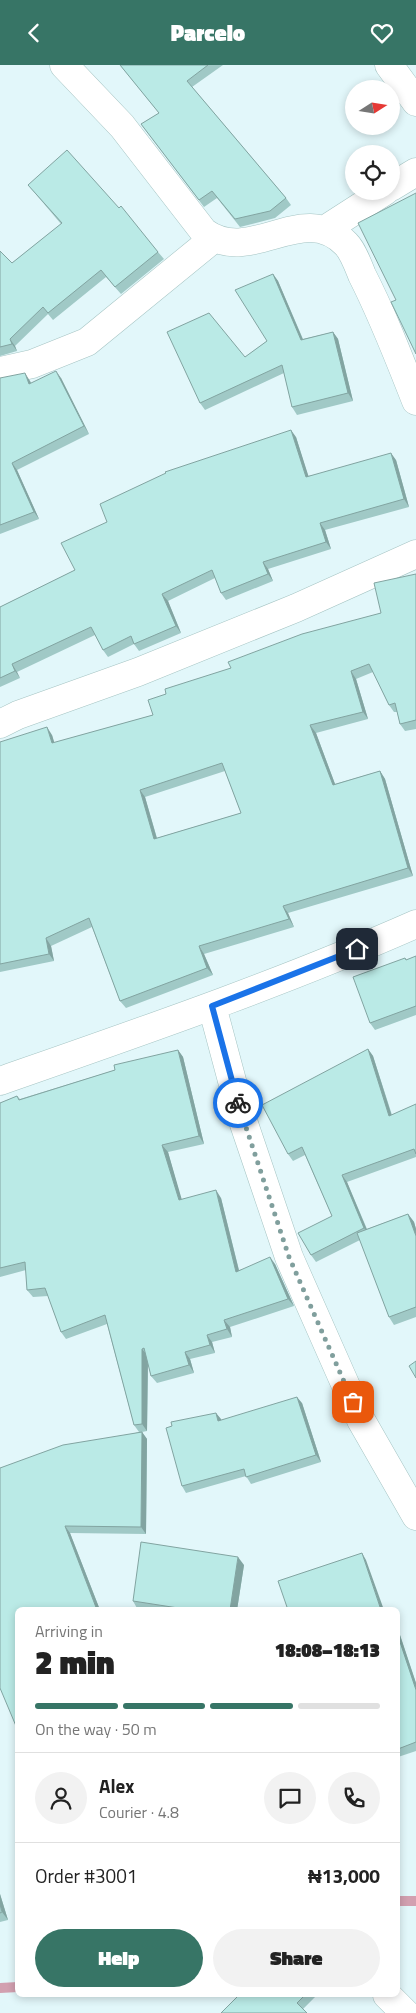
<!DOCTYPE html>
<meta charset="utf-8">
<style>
:root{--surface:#fff;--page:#f2f2f2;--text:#222;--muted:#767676;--line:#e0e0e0;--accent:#377566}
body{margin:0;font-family:"Titillium Web",sans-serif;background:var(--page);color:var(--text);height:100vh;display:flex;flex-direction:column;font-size:19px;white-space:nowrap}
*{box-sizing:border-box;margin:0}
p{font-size:16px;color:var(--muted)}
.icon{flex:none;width:28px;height:28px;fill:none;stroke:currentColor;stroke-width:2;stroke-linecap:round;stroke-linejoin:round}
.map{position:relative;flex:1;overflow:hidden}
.side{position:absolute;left:15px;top:1542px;width:385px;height:390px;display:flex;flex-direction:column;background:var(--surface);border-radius:8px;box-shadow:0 2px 8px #0003}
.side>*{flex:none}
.needle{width:32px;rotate:78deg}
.buttons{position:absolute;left:345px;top:15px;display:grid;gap:10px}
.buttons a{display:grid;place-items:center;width:55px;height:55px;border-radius:50%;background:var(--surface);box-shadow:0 2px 8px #0003;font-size:25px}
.pin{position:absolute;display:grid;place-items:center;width:42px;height:42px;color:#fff;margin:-21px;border-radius:10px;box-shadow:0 2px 8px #0006}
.courier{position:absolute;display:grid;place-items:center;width:50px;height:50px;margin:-25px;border:4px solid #1a73e8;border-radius:50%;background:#fff;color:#222;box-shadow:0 1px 6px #0007}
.overview em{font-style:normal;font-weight:800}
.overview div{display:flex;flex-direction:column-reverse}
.overview{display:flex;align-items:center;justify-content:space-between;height:85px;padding:0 20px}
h1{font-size:32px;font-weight:800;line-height:38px}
.bar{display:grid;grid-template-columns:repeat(4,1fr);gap:8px 5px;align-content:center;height:60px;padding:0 20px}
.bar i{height:6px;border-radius:4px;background:var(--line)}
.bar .on{background:var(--accent)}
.bar p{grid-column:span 4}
.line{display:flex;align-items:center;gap:12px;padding:0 20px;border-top:1px solid var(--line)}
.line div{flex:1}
.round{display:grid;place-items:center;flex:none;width:52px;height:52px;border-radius:26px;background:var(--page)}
.primary-button{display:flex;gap:10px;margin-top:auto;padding:10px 20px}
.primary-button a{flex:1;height:58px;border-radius:30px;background:var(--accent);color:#fff;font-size:20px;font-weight:800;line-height:58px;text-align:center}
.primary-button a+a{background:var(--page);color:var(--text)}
header{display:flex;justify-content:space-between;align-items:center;height:65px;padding:0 20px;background:var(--accent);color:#fff;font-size:22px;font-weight:800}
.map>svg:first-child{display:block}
</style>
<header><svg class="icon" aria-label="back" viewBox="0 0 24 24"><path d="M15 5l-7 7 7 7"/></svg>Parcelo<svg class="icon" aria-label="heart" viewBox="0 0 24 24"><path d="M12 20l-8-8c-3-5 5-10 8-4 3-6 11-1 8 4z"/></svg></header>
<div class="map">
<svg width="416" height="1948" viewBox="0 0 416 1948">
<rect width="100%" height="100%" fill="#e2f7fa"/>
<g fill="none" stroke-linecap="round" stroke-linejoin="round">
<path stroke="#d2a0b0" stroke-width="10" d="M398 1836H416
M0 1923 18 1922"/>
<g stroke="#a5c4c3" stroke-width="29">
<path id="street" d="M64 0 122 61 204 167C252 202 302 134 346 179 353 186 358 200 362 210 383 251 399 293 416 336
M389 0 416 37
M391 122 416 107
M326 164 385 126
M0 306 32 299 87 277 213 174
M0 659 18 650 138 607 296 543 416 489
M212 941 242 1053 289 1192 361 1355 416 1451
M0 1016C140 967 280 919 416 859
M387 1930 405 1948"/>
</g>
<use href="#street" stroke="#fff" stroke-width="28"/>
</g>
<path fill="#a0c9c6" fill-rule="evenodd" d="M120 0H223L192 22 286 133 291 140 275 153 240 162 217 133 204 142 141 59 159 48Z
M28 120 119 143 158 187 164 194 121 229 106 212 53 255 48 249 15 281 17 286 0 291V186L12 198 61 159 34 127Z
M273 209 278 216 303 274 333 267 338 274 353 336 297 350 292 342 284 308 205 345 200 338 245 292 267 276Z
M0 313 30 316 31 318 61 313 89 369 17 405 39 454 0 469Z
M296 372 308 411 396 395 409 442 325 465 331 484 268 504 273 516 226 535 221 528 215 513 168 536 181 568 139 586 134 579 108 592 103 585 95 570 17 607 20 613 0 622V542L75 505Z
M416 509V664L405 666 400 659 397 647H394L389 640 373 607 356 614 368 654 316 668 335 719 380 706 385 714 413 811 288 848 294 862 204 889 213 910 126 943 120 936 92 862 51 881 54 896 0 907V677L52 670 54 678 153 650 166 629 231 603 381 548ZM225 706 241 748 157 773 145 732Z
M416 891V950L375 965 370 958 405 893 407 895Z
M368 984 373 991 392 1050 416 1039V1092L347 1117 367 1164 408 1149 414 1157 416 1164V1252L394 1260 389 1252 360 1175 316 1197 311 1190 332 1151 305 1090 293 1096 288 1089Z
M178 985 183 992 204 1079 168 1087 181 1134 221 1133 239 1205 275 1199 294 1241 230 1262 232 1272 212 1277 215 1288 190 1294 194 1308 157 1318 151 1311 148 1297 147 1366 142 1367 147 1374 146 1469 70 1468 100 1545H18V1663L16 1661 0 1403 139 1367 134 1360 107 1259 66 1274 61 1267 48 1231 33 1232 27 1225 26 1205 0 1212V1038L17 1031 20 1034 115 1005Z
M302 1338 321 1397 251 1419 246 1411 186 1428 182 1421 172 1361 216 1348 221 1355Z
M244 1500 237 1545H138L133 1536Z
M398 1564 416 1618V1686L398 1692Z
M0 1829 8 1855 0 1857Z
M239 1930H317L303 1944Z"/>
<path fill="#82a4a1" d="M273 209 278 216 306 282 301 275Z
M333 267 338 274 353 336 348 328Z
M10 274 15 281 17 286 12 279Z
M56 306 61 313 89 369 84 361Z
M25 308 30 316 34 326 29 319Z
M291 365 296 372 311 419 306 412Z
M391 388 396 395 409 442 404 434Z
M12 398 17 405 39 454 34 447Z
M320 458 325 465 331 484 326 477Z
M263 497 268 504 273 516 268 509Z
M162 529 168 536 181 568 176 561Z
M12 599 17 607 20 613 15 606Z
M351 606 356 614 368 654 363 647Z
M310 660 316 668 338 727 333 720Z
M47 662 52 670 57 686 52 678Z
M380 706 385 714 413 811 408 803Z
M140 725 145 732 159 781 154 774Z
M283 841 288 848 294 862 289 854Z
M46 873 51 881 54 896 49 889Z
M199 881 204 889 213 910 207 903Z
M368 984 373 991 394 1058 389 1051Z
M178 985 183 992 204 1079 199 1071Z
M162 1080 168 1087 184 1142 179 1135Z
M342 1110 347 1117 369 1170 364 1163Z
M216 1125 221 1133 241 1214 236 1207Z
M408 1149 414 1157 416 1164V1171Z
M270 1192 275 1199 294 1241 288 1234Z
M224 1255 230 1262 232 1272 227 1264Z
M207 1270 212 1277 215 1288 210 1280Z
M142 1284 148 1291 147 1366 142 1359Z
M185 1287 190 1294 194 1308 189 1300Z
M297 1332 302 1338 321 1397 316 1390Z
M216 1348 221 1354 223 1363 218 1356Z
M142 1367 147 1374 146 1469 141 1462Z
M65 1461 70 1468 100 1545H97Z
M362 1488 366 1495 384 1545H381Z
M238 1492 244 1500 237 1545H230Z
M398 1564 416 1618V1625L398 1571Z
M0 1829 8 1855 2 1847 0 1839Z"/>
<path fill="#baeae6" stroke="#82a4a1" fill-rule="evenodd" d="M120 0H208L187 16 286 133 270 146 235 154 212 126 199 135 141 59 159 48Z
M67 85 119 143 121 141 158 187 115 222 101 205 48 248 43 242 10 274 12 279 0 282V186L12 198 62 158 28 120Z
M416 128V289L391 237 396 235 358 158Z
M273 209 301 275 333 267 348 328 292 342 282 300 200 338 167 267 209 248 245 292 267 276 235 225Z
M56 306 84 361 12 398 34 447 0 460V313L25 308 29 319Z
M291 365 306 412 391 388 404 434 320 458 326 477 263 497 268 509 221 528 212 505 162 529 176 561 134 579 131 571 103 585 91 562 12 599 15 606 0 613V542L75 505 61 478 107 457 100 439 166 408 165 407Z
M416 509V655L400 659 395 638 389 640 369 599 351 606 363 647 310 660 333 720 380 706 408 803 283 841 289 854 199 881 207 903 120 936 89 853 46 873 49 889 0 899V677L47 662 52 678 153 650 148 635 166 629 165 624 231 603 228 597 302 569 381 548 374 518ZM222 698 241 748 154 774 140 725Z
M416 891V941L370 958 353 912 405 893 406 895Z
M368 984 389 1051 416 1039V1089L414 1084 342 1110 364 1163 311 1190 298 1168 332 1151 302 1082 288 1089 262 1040Z
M178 985 199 1071 162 1080 179 1135 216 1125 236 1207 270 1192 288 1234 224 1255 227 1264 207 1270 210 1280 185 1287 189 1300 151 1311 144 1283 142 1284V1359L134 1360 105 1250 61 1267 45 1223 27 1225 25 1197 0 1203V1038L17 1031 19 1035 115 1005 114 1000Z
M408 1149 416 1171V1242L389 1252 357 1168Z
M416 1296V1313L409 1301Z
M297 1332 316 1390 246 1412 244 1404 182 1421 166 1363 172 1361 171 1357 216 1348 218 1356Z
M142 1367 141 1462 65 1461 97 1545H18V1661H16L0 1623V1403L63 1380Z
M141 1477 238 1492 230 1545H191L133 1536Z
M362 1488 381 1545H288L278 1516Z
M398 1571 416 1625V1677L398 1684Z
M0 1839 2 1847 0 1848Z
M239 1930H305L297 1938 307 1948H221Z"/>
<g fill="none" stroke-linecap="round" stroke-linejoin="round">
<path stroke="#809f9d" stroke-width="5" stroke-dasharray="0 9" d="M238 1038 289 1192 353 1337"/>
<path stroke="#1a73e8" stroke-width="6" d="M238 1038 212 941 357 884"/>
</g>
</svg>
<div class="buttons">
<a><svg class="needle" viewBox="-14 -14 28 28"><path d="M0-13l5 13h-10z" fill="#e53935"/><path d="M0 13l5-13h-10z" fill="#767676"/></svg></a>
<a><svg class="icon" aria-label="locate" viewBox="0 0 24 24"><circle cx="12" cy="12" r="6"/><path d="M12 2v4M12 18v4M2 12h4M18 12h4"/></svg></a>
</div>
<div class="pin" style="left:353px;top:1337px;background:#ea580c"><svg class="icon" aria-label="bag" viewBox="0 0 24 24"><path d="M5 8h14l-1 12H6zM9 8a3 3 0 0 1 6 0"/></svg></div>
<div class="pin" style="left:357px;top:884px;background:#1f2937"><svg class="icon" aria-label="home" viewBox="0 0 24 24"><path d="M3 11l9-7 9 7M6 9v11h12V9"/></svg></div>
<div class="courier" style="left:238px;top:1038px"><svg class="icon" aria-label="bike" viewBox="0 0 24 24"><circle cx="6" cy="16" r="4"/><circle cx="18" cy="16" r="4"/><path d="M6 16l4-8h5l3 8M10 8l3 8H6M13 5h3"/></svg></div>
<section class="side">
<div class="overview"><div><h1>2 min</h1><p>Arriving in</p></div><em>18:08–18:13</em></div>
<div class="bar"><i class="on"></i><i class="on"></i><i class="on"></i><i></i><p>On the way · 50 m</p></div>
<div class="line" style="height:90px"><a class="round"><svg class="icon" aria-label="person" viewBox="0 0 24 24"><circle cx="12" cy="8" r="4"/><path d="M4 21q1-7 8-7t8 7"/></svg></a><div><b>Alex</b><p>Courier · 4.8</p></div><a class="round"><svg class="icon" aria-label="chat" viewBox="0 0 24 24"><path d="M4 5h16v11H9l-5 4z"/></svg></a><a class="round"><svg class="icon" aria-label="phone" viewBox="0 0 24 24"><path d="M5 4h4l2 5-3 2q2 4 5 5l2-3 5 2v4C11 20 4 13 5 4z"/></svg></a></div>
<div class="line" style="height:65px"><div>Order #3001</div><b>₦13,000</b></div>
<div class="primary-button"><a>Help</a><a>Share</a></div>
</section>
</div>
